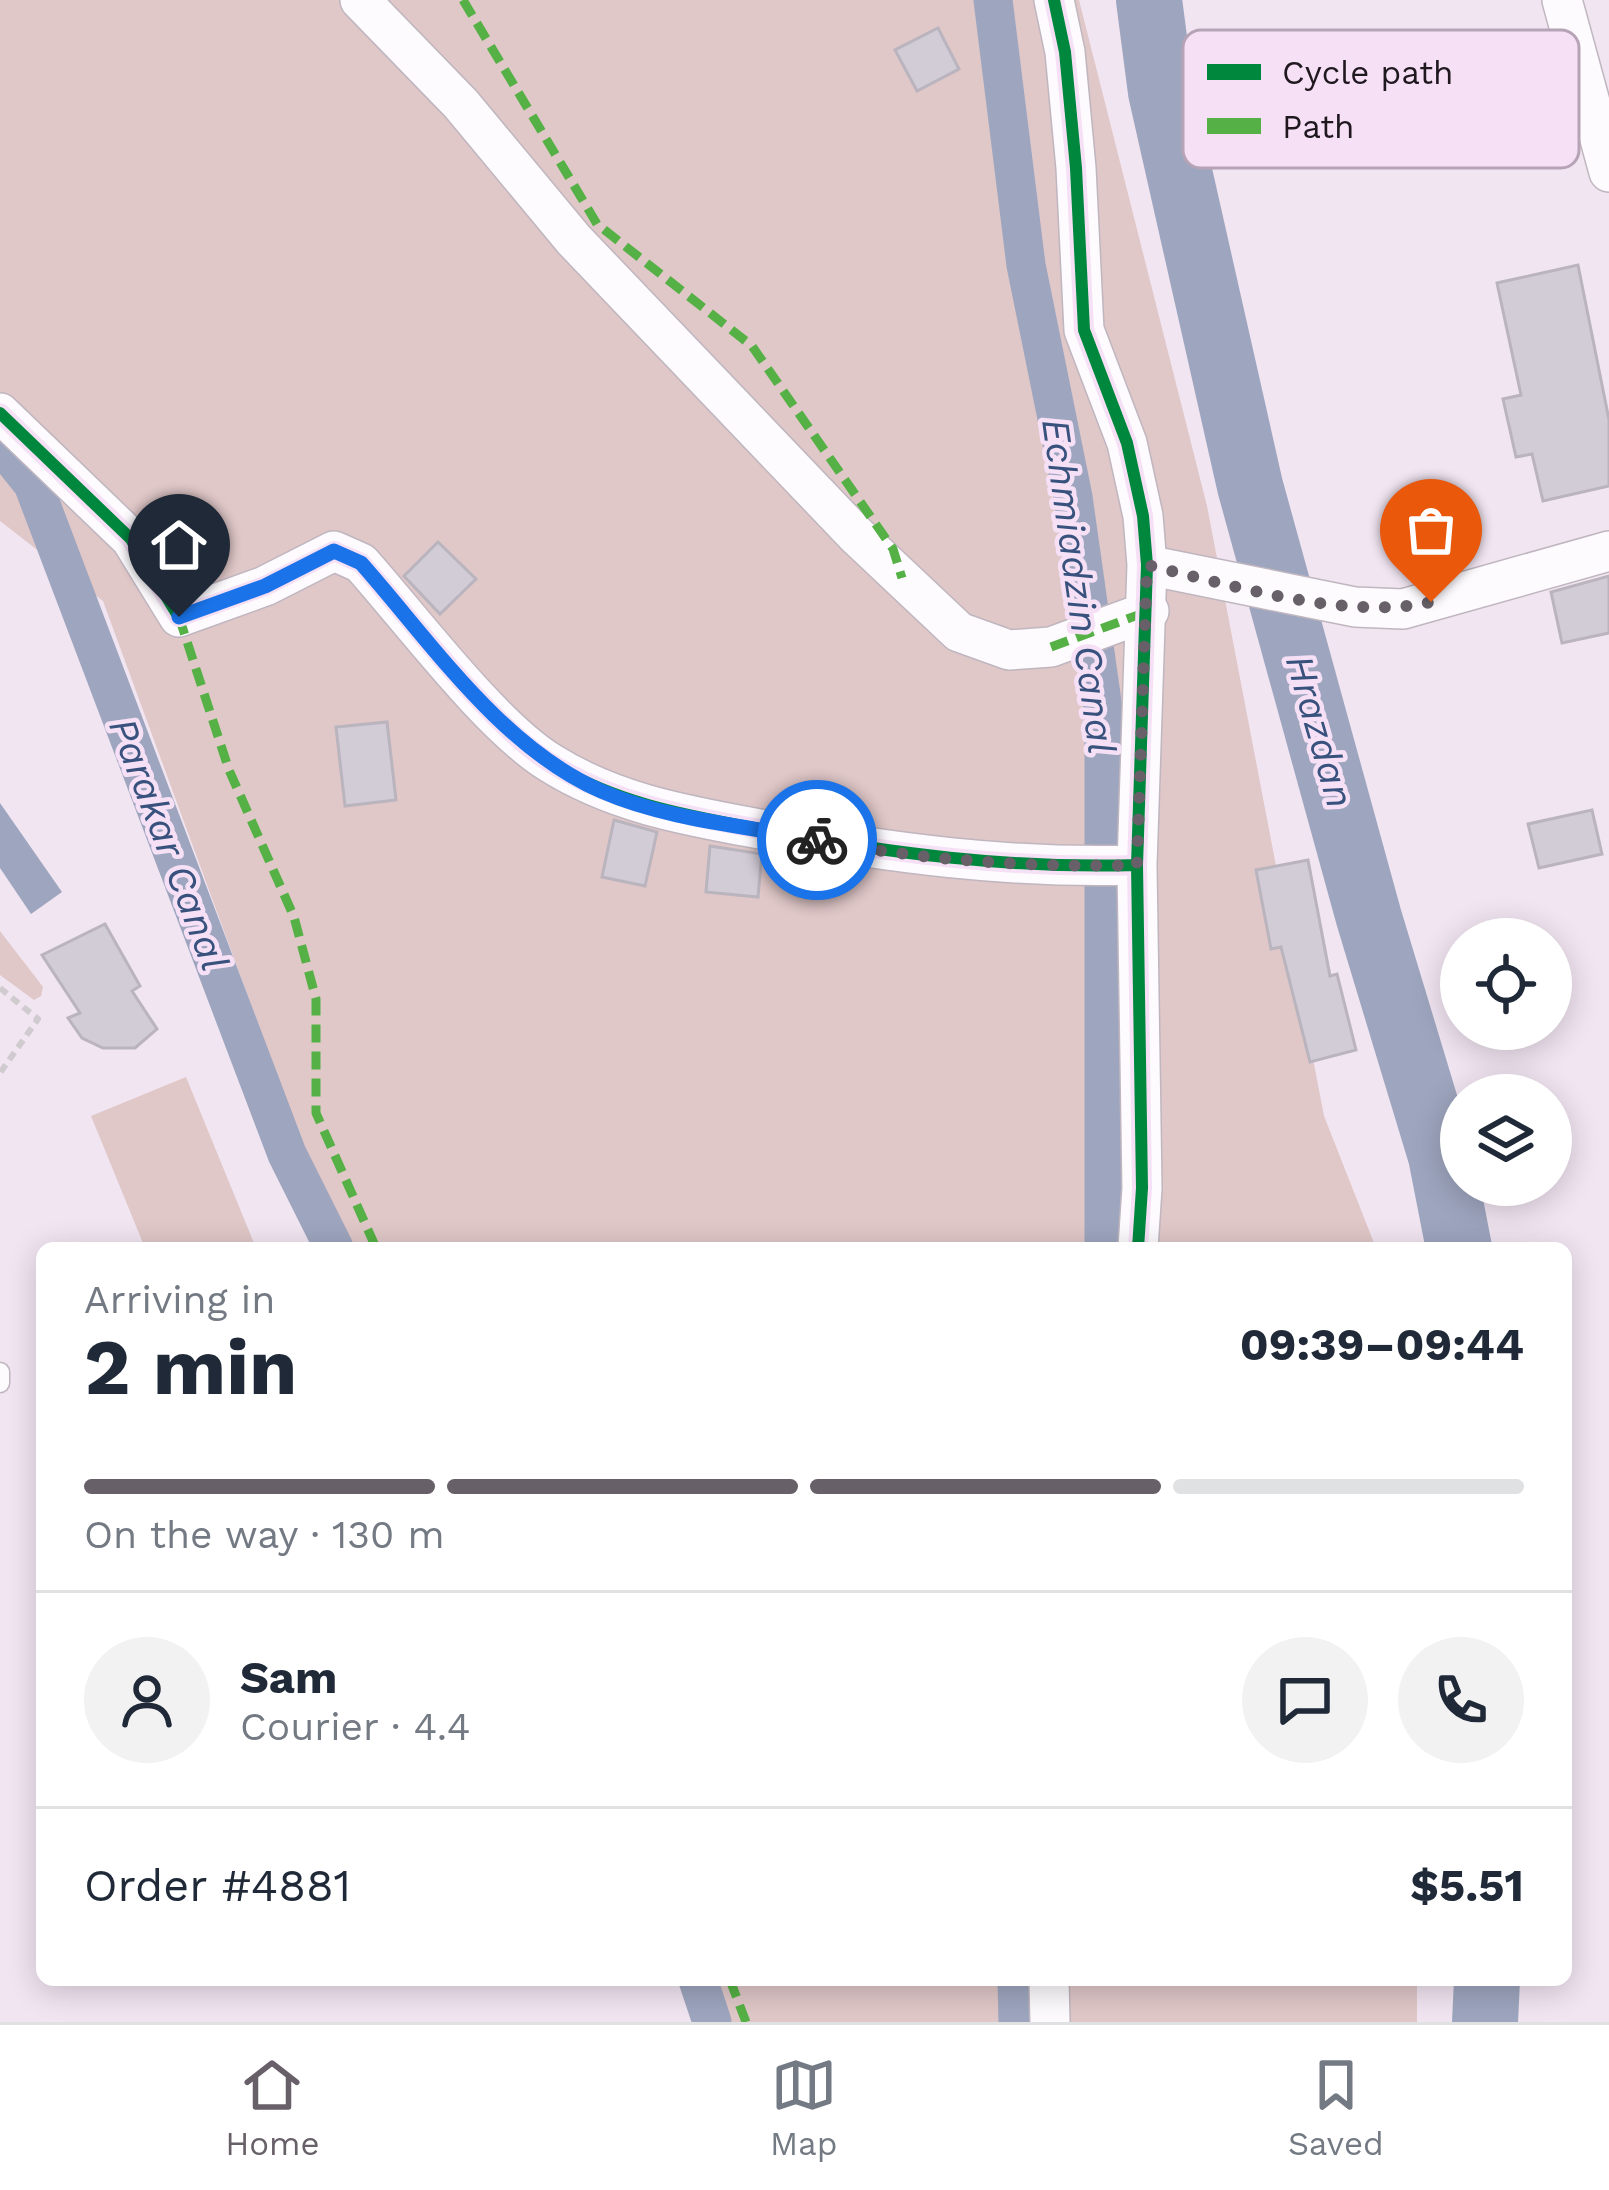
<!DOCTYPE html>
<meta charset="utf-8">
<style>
:root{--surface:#fff;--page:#f2f2f3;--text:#1f2937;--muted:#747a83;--line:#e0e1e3;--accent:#686068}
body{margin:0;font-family:"Work Sans",sans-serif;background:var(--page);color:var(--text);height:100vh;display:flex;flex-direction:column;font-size:45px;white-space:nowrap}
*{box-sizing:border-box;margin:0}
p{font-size:39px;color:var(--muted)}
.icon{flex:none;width:66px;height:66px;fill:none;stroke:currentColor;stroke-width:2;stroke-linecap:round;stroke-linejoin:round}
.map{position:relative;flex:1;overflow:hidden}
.details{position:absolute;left:36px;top:1242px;width:1536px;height:744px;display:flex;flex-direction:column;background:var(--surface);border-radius:18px;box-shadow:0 6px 30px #0003}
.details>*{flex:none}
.buttons{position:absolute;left:1440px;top:918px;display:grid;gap:24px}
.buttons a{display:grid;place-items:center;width:132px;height:132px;border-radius:50%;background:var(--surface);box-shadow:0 6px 30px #0003;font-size:60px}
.pin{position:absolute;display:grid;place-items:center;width:102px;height:102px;color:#fff;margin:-123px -51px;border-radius:50% 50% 50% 0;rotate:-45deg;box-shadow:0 0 12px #0007}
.pin .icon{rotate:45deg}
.courier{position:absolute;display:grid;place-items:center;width:120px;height:120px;margin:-60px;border:9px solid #1a73e8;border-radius:50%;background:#fff;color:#222;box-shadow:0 3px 15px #0007}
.summary em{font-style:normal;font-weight:700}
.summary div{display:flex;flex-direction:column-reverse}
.summary{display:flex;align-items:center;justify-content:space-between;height:204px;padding:0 48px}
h1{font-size:78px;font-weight:700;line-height:90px}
.bar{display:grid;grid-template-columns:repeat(4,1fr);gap:18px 12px;align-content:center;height:144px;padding:0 48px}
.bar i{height:15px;border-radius:9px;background:var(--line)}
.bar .selected{background:var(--accent)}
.bar p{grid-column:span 4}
.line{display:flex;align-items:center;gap:30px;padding:0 48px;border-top:3px solid var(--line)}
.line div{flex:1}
.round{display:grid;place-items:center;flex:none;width:126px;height:126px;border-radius:63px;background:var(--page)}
.dock{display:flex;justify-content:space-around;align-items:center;height:168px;border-top:3px solid var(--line);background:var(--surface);font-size:33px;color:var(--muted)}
.dock a{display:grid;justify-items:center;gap:6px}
.dock .selected{color:var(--accent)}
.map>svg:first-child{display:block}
</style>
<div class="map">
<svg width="1609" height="2022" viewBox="0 0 1609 2022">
<rect width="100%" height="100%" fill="#f1e5f1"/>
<path fill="#e0c7c8" d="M0 0H1079L1207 506 1324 1116 1376 1248H348L309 1163 103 601 0 521Z
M0 931 43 987 41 996 34 1000 0 975Z
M186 1077 256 1248H145L91 1116Z
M682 1980H1417V2022H701Z"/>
<path fill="#9ea6bf" d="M0 803 62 892 31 914 0 868Z"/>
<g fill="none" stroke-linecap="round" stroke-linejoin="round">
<path stroke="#9ea6bf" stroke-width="39" d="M993 0 1026 265 1073 497 1104 716V1248
M0 443 33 484 287 1154 334 1248
M698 1980 712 2022
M1017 1980 1018 2022"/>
<path stroke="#9ea6bf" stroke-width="66" d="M1149 0 1161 92 1250 486 1369 918 1441 1156 1459 1248
M1485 2022 1487 1980"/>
</g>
<path fill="#d2ccd6" stroke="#bab4be" stroke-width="3" d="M938 28 959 69 917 91 895 50Z
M1578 265 1609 420V486L1543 501 1532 454 1516 457 1503 399 1521 395 1497 283Z
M438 542 476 579 440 614 404 576Z
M1609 576V633L1562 643 1551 592Z
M387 722 396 800 345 806 336 727Z
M1592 810 1602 854 1539 868 1528 824Z
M614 820 657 832 645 886 602 877Z
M710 846 762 854 758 897 706 892Z
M1308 860 1330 976 1337 974 1356 1050 1310 1062 1281 947 1271 949 1256 870Z
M105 924 140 986 132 991 157 1029 135 1048H103L82 1038 68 1018 80 1013 42 955Z"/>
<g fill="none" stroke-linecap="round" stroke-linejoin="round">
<g stroke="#bfb6bf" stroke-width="21">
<path id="service" d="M0 1372V1383"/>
</g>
<g stroke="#bfb6bf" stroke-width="42">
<path id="minor" d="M360 0 461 104 574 240 856 535 959 632 1009 650 1051 647 1149 611
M1054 0 1065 52 1076 168 1084 330 1127 443 1143 516 1147 565 1137 865 1142 1188 1138 1248
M1562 0 1609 172
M0 413 131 539 179 617 265 586 334 551 361 563C410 618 490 725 549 762 615 804 689 816 765 830 888 853 1011 869 1137 865
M1147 565 1355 607 1403 609 1609 551
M1049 1980 1050 2022"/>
</g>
<path stroke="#cfcbcf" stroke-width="6" stroke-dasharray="9 6" stroke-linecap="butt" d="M0 988 38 1019 0 1073"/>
<use href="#service" stroke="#fdfbfd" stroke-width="18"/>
<use href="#minor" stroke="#fdfbfd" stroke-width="39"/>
<path stroke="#55b145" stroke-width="9" stroke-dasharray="18 9" stroke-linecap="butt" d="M463 0 597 224 752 346 893 549 902 578
M179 617 229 770 294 917 316 999V1113L376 1248
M1051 647 1149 611
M730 1980 746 2022"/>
<g stroke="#f6e0f6" stroke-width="20">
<path id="cycleway" d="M1054 0 1065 52 1076 168 1084 330 1127 443 1143 516 1147 565 1137 865 1142 1188 1138 1248
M0 413 131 539 179 617 265 586 334 551 361 563C410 618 490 725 549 762 615 804 689 816 765 830 888 853 1011 869 1137 865"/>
</g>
<use href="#cycleway" stroke="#00873e" stroke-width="12"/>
</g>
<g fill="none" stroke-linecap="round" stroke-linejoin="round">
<path stroke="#686068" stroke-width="12" stroke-dasharray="0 21.6" d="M817 840C922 860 1030 868 1137 865L1147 565C1231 585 1347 621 1431 602"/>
<path stroke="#1a73e8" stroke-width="15" d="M179 617 265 586 334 551 361 563C431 642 501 747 601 791 667 820 747 826 817 840"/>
</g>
<g text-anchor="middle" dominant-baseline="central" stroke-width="9" stroke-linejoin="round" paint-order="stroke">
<g font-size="39" font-style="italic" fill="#38527d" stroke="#f6e0f6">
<text transform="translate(1079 586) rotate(82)">Echmiadzin Canal</text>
<text transform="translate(1320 731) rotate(74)">Hrazdan</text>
<text transform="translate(169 844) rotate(69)">Parakar Canal</text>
</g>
</g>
<rect x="1183" y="30" width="396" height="138" rx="18" fill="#f6e0f6" stroke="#b6a4b6" stroke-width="3"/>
<rect x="1207" y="64" width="54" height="16" fill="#00873e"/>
<rect x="1207" y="118" width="54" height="16" fill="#55b145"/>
<g font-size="33" fill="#1f181f">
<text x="1282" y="84">Cycle path</text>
<text x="1282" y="138">Path</text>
</g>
</svg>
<div class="buttons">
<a><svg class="icon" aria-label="locate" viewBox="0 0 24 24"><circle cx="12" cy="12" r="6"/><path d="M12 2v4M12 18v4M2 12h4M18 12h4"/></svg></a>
<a><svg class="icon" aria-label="layers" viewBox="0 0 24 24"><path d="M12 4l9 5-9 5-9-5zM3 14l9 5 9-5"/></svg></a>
</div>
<div class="pin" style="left:1431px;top:602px;background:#ea580c"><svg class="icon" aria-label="bag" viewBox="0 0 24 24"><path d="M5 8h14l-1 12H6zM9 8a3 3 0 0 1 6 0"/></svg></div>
<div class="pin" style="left:179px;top:617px;background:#1f2937"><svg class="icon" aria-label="home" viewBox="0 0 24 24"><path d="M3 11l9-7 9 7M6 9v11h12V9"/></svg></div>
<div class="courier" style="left:817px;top:840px"><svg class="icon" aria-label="bike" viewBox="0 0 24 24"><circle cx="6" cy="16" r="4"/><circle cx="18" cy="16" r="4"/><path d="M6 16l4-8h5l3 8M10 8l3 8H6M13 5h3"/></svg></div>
<section class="details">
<div class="summary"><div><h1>2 min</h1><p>Arriving in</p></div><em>09:39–09:44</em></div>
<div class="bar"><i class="selected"></i><i class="selected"></i><i class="selected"></i><i></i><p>On the way · 130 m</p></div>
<div class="line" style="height:216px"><a class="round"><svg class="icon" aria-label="person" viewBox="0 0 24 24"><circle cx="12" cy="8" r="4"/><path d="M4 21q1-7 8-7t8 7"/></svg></a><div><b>Sam</b><p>Courier · 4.4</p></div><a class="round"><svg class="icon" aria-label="chat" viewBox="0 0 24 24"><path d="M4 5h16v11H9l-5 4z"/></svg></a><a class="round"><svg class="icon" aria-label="phone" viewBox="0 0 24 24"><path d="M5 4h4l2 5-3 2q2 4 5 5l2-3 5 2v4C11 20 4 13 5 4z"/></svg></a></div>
<div class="line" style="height:156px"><div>Order #4881</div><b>$5.51</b></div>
</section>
</div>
<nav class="dock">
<a class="selected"><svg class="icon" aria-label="home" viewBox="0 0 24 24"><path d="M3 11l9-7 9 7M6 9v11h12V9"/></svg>Home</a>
<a><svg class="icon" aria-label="map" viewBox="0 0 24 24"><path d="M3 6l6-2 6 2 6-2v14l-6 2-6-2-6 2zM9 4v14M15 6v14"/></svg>Map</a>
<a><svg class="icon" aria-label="saved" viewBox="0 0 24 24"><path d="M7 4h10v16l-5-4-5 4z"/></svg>Saved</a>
</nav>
